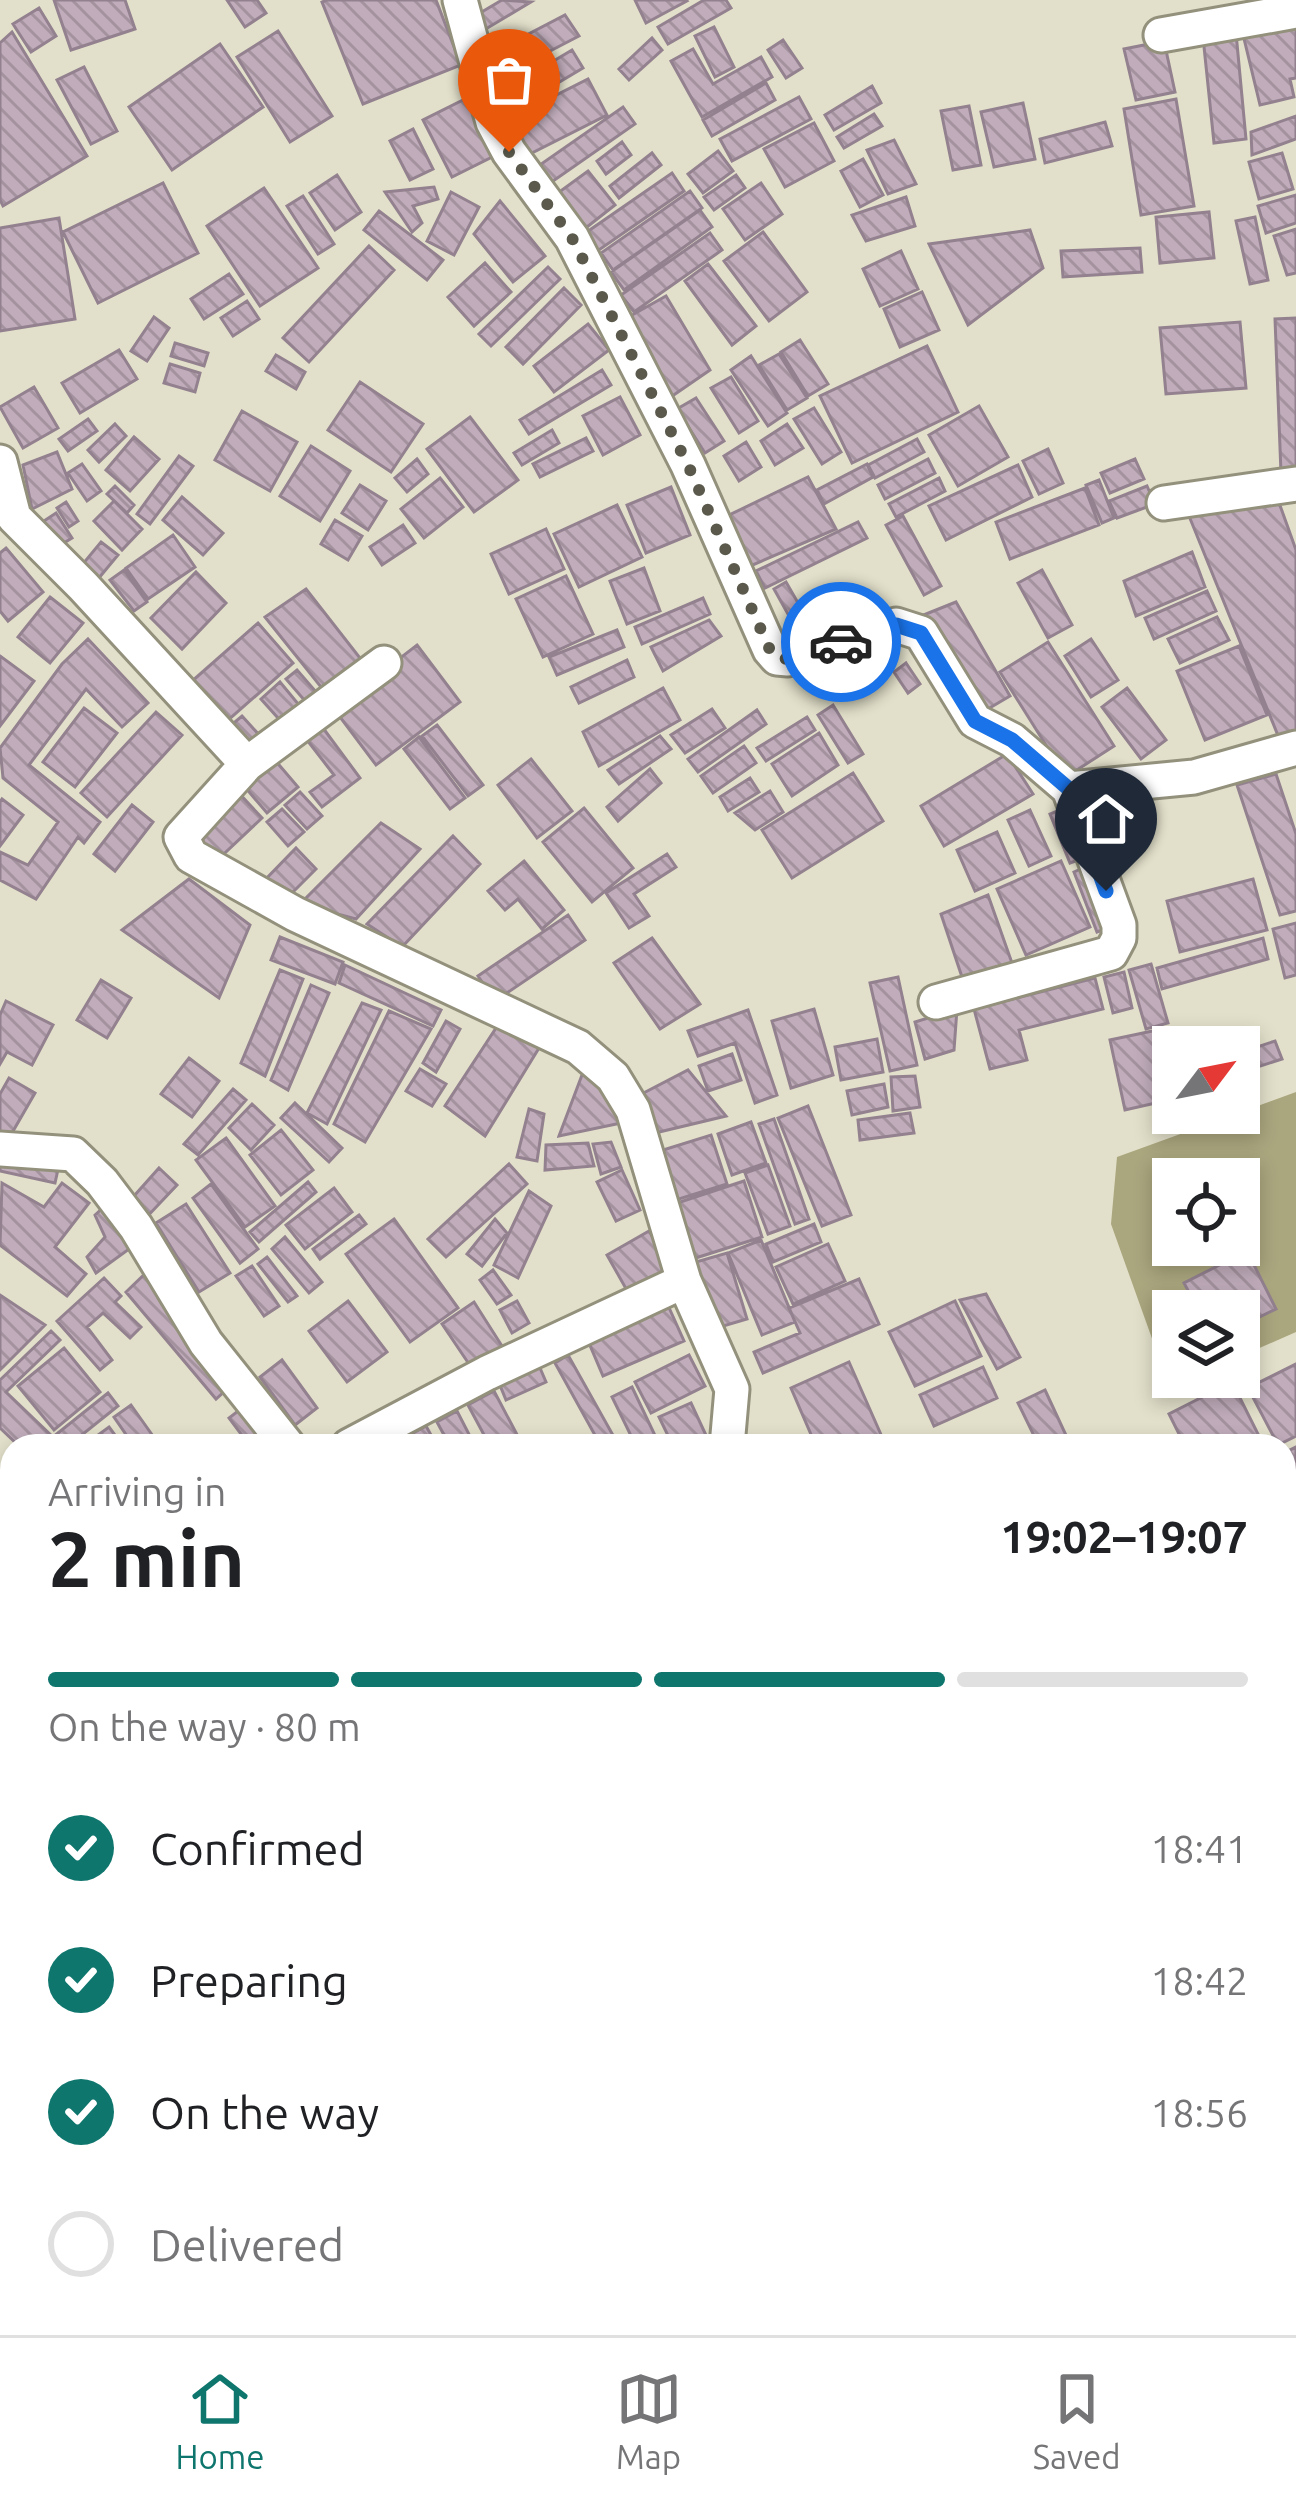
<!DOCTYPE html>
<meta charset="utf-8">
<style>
:root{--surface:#fff;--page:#f2f2f2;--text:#202124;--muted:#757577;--line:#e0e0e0;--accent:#0f766e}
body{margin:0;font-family:Ubuntu,sans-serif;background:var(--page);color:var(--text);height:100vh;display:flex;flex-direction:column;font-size:45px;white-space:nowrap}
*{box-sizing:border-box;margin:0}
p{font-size:39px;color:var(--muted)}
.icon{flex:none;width:66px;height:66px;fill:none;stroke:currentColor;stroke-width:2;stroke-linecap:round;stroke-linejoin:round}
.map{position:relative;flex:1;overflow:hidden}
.details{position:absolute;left:0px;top:1434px;width:1296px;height:903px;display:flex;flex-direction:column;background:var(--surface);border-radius:36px 36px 0 0;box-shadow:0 6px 18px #0003}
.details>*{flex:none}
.needle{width:78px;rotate:58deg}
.controls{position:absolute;left:1152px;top:1026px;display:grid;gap:24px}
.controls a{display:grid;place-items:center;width:108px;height:108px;border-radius:0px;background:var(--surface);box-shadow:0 6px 18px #0003;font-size:60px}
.pin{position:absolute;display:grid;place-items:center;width:102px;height:102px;color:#fff;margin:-123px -51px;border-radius:50% 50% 50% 0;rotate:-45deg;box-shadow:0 0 12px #0007}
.pin .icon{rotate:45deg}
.courier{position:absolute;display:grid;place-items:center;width:120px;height:120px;margin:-60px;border:9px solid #1a73e8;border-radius:50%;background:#fff;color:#222;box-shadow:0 3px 15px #0007}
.headline em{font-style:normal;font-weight:700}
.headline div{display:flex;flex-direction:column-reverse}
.headline{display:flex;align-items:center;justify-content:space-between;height:204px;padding:0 48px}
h1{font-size:78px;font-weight:700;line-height:90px}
.bar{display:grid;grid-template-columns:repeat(4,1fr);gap:18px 12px;align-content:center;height:144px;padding:0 48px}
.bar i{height:15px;border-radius:9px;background:var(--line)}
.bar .current{background:var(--accent)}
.bar p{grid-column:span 4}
ol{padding:0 48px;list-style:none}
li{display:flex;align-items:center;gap:36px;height:132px}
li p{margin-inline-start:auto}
li .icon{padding:12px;border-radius:50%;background:var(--accent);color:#fff;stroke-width:4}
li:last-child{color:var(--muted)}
li i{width:66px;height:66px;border:6px solid var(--line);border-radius:50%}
.dock{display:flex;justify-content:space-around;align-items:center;height:168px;border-top:3px solid var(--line);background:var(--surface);font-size:33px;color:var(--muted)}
.dock a{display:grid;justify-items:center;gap:6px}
.dock .current{color:var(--accent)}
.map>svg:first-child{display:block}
</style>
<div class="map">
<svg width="1296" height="2335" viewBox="0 0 1296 2335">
<defs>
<pattern id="building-back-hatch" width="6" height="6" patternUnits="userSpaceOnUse" patternTransform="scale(3)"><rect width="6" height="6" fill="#c0acbb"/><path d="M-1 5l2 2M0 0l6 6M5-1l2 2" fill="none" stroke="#a4939f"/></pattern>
</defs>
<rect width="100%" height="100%" fill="#e2e0ca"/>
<path fill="#aaa67e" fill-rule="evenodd" d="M1296 1092V1332L1239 1357V1311H1173V1377H1191L1169 1386 1111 1224 1117 1157ZM1173 1179H1239V1245H1173Z"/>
<path fill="url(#building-back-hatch)" stroke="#93818f" stroke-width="3" d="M54 0H125L135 29 71 50Z
M227 0H257L266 13 245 27Z
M327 0H436L461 65 363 104 322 2Z
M502 0 531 2 484 30 475 16Z
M635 0H686L687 1 646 23Z
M704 0H726L731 8 668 44 658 27Z
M39 8 56 36 31 52 13 24Z
M1296 13V78L1290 79 1294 97 1260 105 1241 26Z
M565 15 579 36 500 77 488 55Z
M714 27 734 67 715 77 695 36Z
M278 31 332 116 290 142 237 57Z
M12 32 87 156 3 206 0 200V43Z
M1236 33 1246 139 1214 143 1203 37Z
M652 38 662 50 629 80 619 69Z
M783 40 802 68 786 78 768 50Z
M1164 41 1175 92 1136 100 1124 49Z
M220 44 263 107 172 170 129 107Z
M693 49 713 84 761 57 772 77 702 117 671 61Z
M572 50 583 68 536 96 525 78Z
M84 67 117 131 91 144 57 80Z
M588 79 607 115 520 159 501 123Z
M766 83 775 100 712 136 703 120Z
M872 86 881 103 834 130 825 115Z
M516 87 525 100 510 111 501 97Z
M799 97 811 119 732 161 720 139Z
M467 98 496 155 452 177 423 120Z
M1176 99 1194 206 1141 215 1124 109Z
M1023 103 1035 159 994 167 981 112Z
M969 106 981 165 953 170 941 111Z
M623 107 635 124 546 186 534 169Z
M874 114 882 126 844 148 837 137Z
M1296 116V139L1252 155 1251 132Z
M1105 122 1112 146 1045 163 1040 139Z
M814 123 834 161 785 187 764 149Z
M413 129 433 169 410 180 390 141Z
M894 140 916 184 888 194 867 150Z
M622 142 631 155 606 174 597 161Z
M718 151 733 171 703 193 688 174Z
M652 153 661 165 619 198 610 186Z
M1282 153 1293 189 1259 199 1249 162Z
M863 159 883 195 860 207 841 171Z
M588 171 615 205 578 234 551 198Z
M672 173 684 191 596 252 584 234Z
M337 175 361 212 335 230 310 193Z
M736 175 745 188 714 210 704 197Z
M163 183 198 253 98 303 63 232Z
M761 183 782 214 745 240 723 209Z
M434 187 438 199 413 206 422 223 412 232 385 192Z
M264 188 318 268 260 306 207 226Z
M690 191 702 208 613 270 601 253Z
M451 192 479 207 454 255 427 241Z
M1296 195V223L1266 233 1258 206Z
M303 196 334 244 318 254 287 206Z
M906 197 915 226 866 241 852 215Z
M500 201 545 256 513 282 474 234Z
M700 210 712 227 624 290 611 272Z
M379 211 443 260 427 280 364 230Z
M1209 212 1214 258 1160 263 1156 217Z
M1255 217 1268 280 1250 284 1236 221Z
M59 218 75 319 0 331V228Z
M1296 229V273L1287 275 1274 236Z
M1030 230 1043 268 968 325 929 244Z
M763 232 807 292 769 321 724 261Z
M710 233 722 250 634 312 621 295Z
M369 246 394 270 309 362 283 338Z
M1140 248 1142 272 1063 277 1061 251Z
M901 251 918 289 880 306 863 269Z
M485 263 511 292 474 326 448 297Z
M708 264 756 326 732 345 685 281Z
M548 267 560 279 491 346 479 334Z
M229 274 243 294 204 319 191 299Z
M564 288 581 305 523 364 506 347Z
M922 292 939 330 900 347 884 309Z
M666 296 710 370 665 401 625 319Z
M247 301 259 319 233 336 221 318Z
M154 317 169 328 147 361 131 351Z
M1296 318V471L1281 473 1275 319Z
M1240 322 1246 388 1166 394 1160 328Z
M588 324 609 350 554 392 534 366Z
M800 340 828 384 808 396 781 352Z
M175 343 208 353 204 366 171 356Z
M927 346 958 412 852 463 820 396Z
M119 350 137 379 80 413 62 383Z
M779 354 807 398 787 410 759 365Z
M276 355 305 372 296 389 266 371Z
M751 356 787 413 768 426 731 370Z
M170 364 200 373 195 392 164 383Z
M602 370 611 385 529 434 520 420Z
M731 377 758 421 739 433 711 388Z
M360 382 423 424 391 472 328 430Z
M34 387 58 428 23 448 0 407Z
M620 397 640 435 603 455 583 416Z
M696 398 724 441 705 453 677 409Z
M979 406 1008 457 958 486 929 435Z
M814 408 841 452 822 464 794 419Z
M242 411 297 442 270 491 215 460Z
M470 417 518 480 474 512 427 449Z
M88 419 97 431 68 451 59 439Z
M115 424 126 436 99 462 88 450Z
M787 424 803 448 775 465 761 441Z
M552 430 559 443 522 465 514 453Z
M134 437 159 459 130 491 106 470Z
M586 438 593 451 540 477 533 464Z
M917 439 924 452 875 478 868 465Z
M746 442 761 467 739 481 724 456Z
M311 446 350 471 320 521 280 496Z
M1048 449 1063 483 1039 494 1023 461Z
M57 452 72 489 32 509 23 465Z
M179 456 193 466 150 524 137 514Z
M417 459 428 474 407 492 395 478Z
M928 459 935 473 885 499 878 485Z
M1135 459 1144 479 1110 493 1101 473Z
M82 464 101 491 87 501 68 473Z
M867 464 873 477 824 504 817 490Z
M1018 465 1032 497 946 540 929 506Z
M808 477 836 529 748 567 725 517Z
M440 478 463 507 424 538 401 509Z
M939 478 945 491 896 517 889 504Z
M1099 480 1114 518 1102 523 1086 485Z
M360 485 386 501 368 530 342 513Z
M115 486 134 505 127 513 107 494Z
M1147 486 1155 504 1117 518 1109 501Z
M671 487 690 535 646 553 627 505Z
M1085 488 1099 525 1010 559 996 522Z
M182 497 223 533 203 555 163 520Z
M1277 497 1296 550V731L1279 738 1187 511Z
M114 501 142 529 122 550 94 521Z
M66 502 78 521 69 527 57 508Z
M617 505 642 557 579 587 554 534Z
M56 513 72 538 54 549 38 525Z
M903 516 941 586 924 595 886 525Z
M335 520 362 536 348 560 321 544Z
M858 522 867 538 765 588 756 571Z
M403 525 415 543 382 565 370 547Z
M546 529 564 569 509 594 491 554Z
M173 535 195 567 148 599 126 568Z
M101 542 118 555 93 585 77 571Z
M6 548 43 592 8 621 0 611V553Z
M1192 552 1205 587 1136 616 1124 581Z
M644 568 660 611 627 624 610 581Z
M124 570 147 602 134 611 110 580Z
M1042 570 1072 625 1048 638 1018 583Z
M196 572 226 603 182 649 151 618Z
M566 576 593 634 543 657 516 599Z
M786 582 821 643 808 650 774 589Z
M306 589 367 667 329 697 265 617Z
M1207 591 1216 611 1154 639 1145 618Z
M50 597 83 623 50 663 18 637Z
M703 598 710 614 642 644 635 627Z
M956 602 1010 696 981 713 916 618Z
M1217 617 1229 640 1180 663 1168 639Z
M709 620 721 636 663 671 651 647Z
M258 623 293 663 217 730 182 690Z
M617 630 624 647 557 675 549 657Z
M88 639 148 703 122 727 86 689 29 765 100 822 84 843 78 837 36 899 0 880V852L28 865 58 822 3 778 0 748 62 664Z
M1091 639 1118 680 1091 697 1065 656Z
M862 641 878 668 832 693 817 666Z
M1048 642 1114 746 1066 777 1000 672Z
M417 645 460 702 376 765 334 709Z
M1239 646 1267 715 1205 740 1177 671Z
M0 656 34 681 0 726Z
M627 660 634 677 579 703 571 687Z
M906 663 920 684 908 693 894 672Z
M297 670 323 700 312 709 286 679Z
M280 682 304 711 286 727 261 699Z
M663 688 680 720 599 766 583 732Z
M1127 688 1166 740 1141 759 1102 707Z
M833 705 863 754 848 763 818 715Z
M84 708 117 733 75 787 43 762Z
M712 709 725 728 685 753 671 735Z
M757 710 766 724 698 772 688 759Z
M156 712 182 735 107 817 81 793Z
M242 716 262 738 243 755 223 732Z
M807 717 815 730 766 761 757 748Z
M437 725 483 785 468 796 422 736Z
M323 728 360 778 322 807 310 792 334 775 307 740Z
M819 733 838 765 792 796 772 764Z
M660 736 671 749 619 784 608 770Z
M419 737 465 798 450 809 404 749Z
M744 746 756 763 713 793 701 776Z
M1007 754 1033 794 944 846 921 806Z
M274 759 298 787 267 813 244 786Z
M531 759 572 811 537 838 498 785Z
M650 769 661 783 618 821 607 807Z
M853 773 883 821 792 878 762 830Z
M1276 774 1296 834V911L1280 915 1237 785Z
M750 778 759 792 728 811 720 797Z
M236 790 262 818 211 866 189 839Z
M770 791 783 812 755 830 735 813Z
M300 792 322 816 307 829 285 805Z
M2 799 23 815 0 846V802Z
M132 805 153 822 115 871 94 854Z
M1067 807 1086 857 1070 863 1050 814Z
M584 808 633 868 592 902 543 842Z
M282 809 304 832 288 846 267 822Z
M1030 810 1051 856 1029 866 1008 820Z
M381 823 420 849 356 919 300 904Z
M997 832 1015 873 975 891 957 850Z
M453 836 480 864 402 947 367 924Z
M296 848 316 869 281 904 261 884Z
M667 854 676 867 634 894 649 916 629 928 606 893Z
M524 861 564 910 542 929 518 899 505 910 488 891Z
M1061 861 1090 927 1026 955 997 889Z
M1090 865 1113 926 1097 932 1074 872Z
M189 879 250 925 219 998 122 930Z
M1253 879 1267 930 1180 952 1167 901Z
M988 895 1012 963 963 980 941 914Z
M568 915 585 940 495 1001 478 976Z
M1296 923V975L1285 978 1273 929Z
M280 937 343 962 335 984 271 960Z
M652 938 700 1004 660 1029 614 963Z
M1263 938 1268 959 1162 989 1157 968Z
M1151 964 1168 1023 1146 1029 1129 970Z
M345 965 441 1010 433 1026 339 983Z
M280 970 303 979 265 1076 241 1063Z
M1124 972 1132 1008 1113 1013 1104 977Z
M898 977 917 1065 890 1071 870 983Z
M1095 978 1103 1009 1019 1030 1027 1060 990 1069 974 1009Z
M101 980 131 998 107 1038 77 1020Z
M311 985 329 993 288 1090 271 1080Z
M6 1001 53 1025 32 1065 7 1052 0 1064V1015Z
M362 1003 381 1010 327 1124 307 1113Z
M814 1009 833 1075 791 1088 772 1021Z
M957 1009 954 1050 925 1059 915 1022Z
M748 1010 777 1095 755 1103 735 1043 698 1056 688 1031Z
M389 1011 431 1029 365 1142 334 1124Z
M446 1021 460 1029 436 1072 423 1063Z
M498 1025 539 1048 485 1136 445 1106Z
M1157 1030 1173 1099 1125 1110 1110 1040Z
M877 1039 883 1072 841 1080 835 1047Z
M1275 1041 1282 1059 1239 1073V1053Z
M732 1054 741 1080 708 1091 699 1066Z
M189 1058 219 1081 192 1117 161 1094Z
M585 1067 626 1122 559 1136Z
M420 1069 446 1084 432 1106 406 1091Z
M688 1070 726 1116 655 1133 632 1099Z
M915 1076 920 1107 893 1111 891 1077Z
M9 1078 35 1093 5 1145 0 1143V1094Z
M884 1084 888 1107 852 1115 847 1091Z
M233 1089 246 1100 198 1155 184 1144Z
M295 1103 342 1148 329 1162 281 1118Z
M252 1104 274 1125 251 1150 229 1128Z
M808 1106 851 1215 822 1226 778 1118Z
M529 1109 544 1114 537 1161 517 1157Z
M910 1113 914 1133 860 1140 858 1120Z
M774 1119 809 1219 795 1224 759 1124Z
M751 1122 766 1163 732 1175 718 1134Z
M281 1130 313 1170 281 1195 250 1155Z
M711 1135 727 1184 663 1204 647 1155Z
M226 1138 275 1206 245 1227 196 1160Z
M611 1142 621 1167 601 1174 593 1144Z
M588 1143 594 1166 545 1170 546 1145Z
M0 1155 59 1165 55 1183 0 1171Z
M509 1164 527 1184 446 1257 428 1239Z
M768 1165 790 1226 768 1234 745 1173Z
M159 1168 177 1185 143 1221 126 1205Z
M622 1170 640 1210 616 1221 597 1182Z
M744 1181 762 1237 683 1262 665 1207Z
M308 1182 316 1192 259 1242 250 1232Z
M2 1183 44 1207 62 1183 89 1203 55 1247 86 1274 67 1296 0 1245Z
M211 1184 258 1249 240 1263 193 1198Z
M334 1188 352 1212 305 1249 286 1225Z
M529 1191 551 1206 518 1278 494 1265Z
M107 1204 136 1244 96 1273 87 1257 105 1237 95 1215Z
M186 1204 230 1273 199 1292 156 1223Z
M359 1215 366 1224 320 1259 313 1249Z
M394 1219 458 1308 410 1342 346 1254Z
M495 1219 507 1233 482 1266 467 1254Z
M814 1224 821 1242 773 1262 766 1244Z
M649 1231 671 1269 629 1294 607 1255Z
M285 1237 322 1282 309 1293 272 1249Z
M761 1240 795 1322 762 1335 728 1253Z
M828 1244 845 1281 793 1304 776 1267Z
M1247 1251 1276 1309 1239 1327V1311H1199L1184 1283Z
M727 1253 747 1319 710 1330 689 1264Z
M267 1257 297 1296 288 1302 258 1264Z
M153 1266 226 1390 216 1399 126 1292Z
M252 1266 279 1306 264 1316 236 1276Z
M493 1270 511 1295 497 1304 480 1280Z
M104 1278 121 1296 115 1302 141 1327 130 1338 103 1313 87 1327 112 1360 100 1370 57 1321Z
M859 1279 879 1324 763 1373 754 1352 800 1333 789 1308Z
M986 1294 1020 1357 997 1369 960 1300Z
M0 1295 45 1325 0 1370Z
M348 1301 387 1352 347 1382 309 1331Z
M517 1301 529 1323 512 1333 500 1310Z
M666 1301 684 1341 603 1376 586 1336Z
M955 1301 981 1356 915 1386 889 1332Z
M474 1302 502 1346 471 1367 442 1324Z
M51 1331 60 1340 6 1392 53 1437 108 1393 118 1406 68 1446H19L0 1428V1380Z
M64 1348 100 1392 54 1430 18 1386Z
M568 1355 619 1446H601L555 1363Z
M689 1355 705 1386 651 1413 635 1382Z
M282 1360 317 1408 295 1425 260 1377Z
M537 1361 546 1382 506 1400 497 1378Z
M849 1362 886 1446H816L791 1388Z
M1296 1364V1436L1278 1445 1248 1388Z
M983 1367 997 1398 934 1426 920 1395Z
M1232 1382 1261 1440 1249 1446H1185L1169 1414Z
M632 1387 660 1446H636L612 1397Z
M1045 1390 1071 1446H1039L1018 1403Z
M494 1391 523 1446H490L468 1405Z
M691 1403 711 1446H673L659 1417Z
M247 1404 279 1446H250L229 1418Z
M131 1405 160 1446H134L114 1417Z
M457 1411 475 1446H450L437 1422Z
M426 1426 437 1446H411L406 1437Z
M109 1427 123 1446H83Z
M1296 1447V1482L1284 1459V1453Z
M0 1491 12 1498V1517L5 1529 0 1526Z
M0 1538 12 1545V1561L0 1579Z
M1296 1586V1662L1284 1637V1591Z
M12 1639V1686L0 1677V1655Z
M12 1757V1798L0 1811V1770Z
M12 2050V2083L0 2075Z
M0 2084 12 2091V2114L0 2106Z
M0 2115 12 2123V2161L0 2154Z
M0 2164 12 2173V2219L0 2211Z
M0 2221 12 2230V2251L1 2266Z
M1296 2236V2307L1284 2290V2244Z
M0 2307 12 2316V2325H23L36 2335H12L0 2326Z
M38 2325H63L75 2335H51Z
M245 2325H275L268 2335H237Z
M457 2325H485L491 2332 464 2335Z
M535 2325H563L570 2335H541Z
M571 2325H596L603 2335H578Z
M664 2325H678L685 2335H649Z
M743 2325H791L780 2335H752Z
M806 2325H846L854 2335H793Z
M929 2325H979L967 2335H937Z
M1227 2325H1284L1291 2335H1222Z"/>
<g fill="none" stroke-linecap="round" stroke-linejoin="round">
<g stroke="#93917c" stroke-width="39">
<path id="minor" d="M460 0 493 122 509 152 572 238 688 465 770 650 777 658 788 659 896 625 921 633 975 721 1012 740 1069 789 1119 925V938L1111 953 936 1002
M1161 35 1296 11
M0 462 14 517 83 586 247 764 181 837 191 856 295 914 578 1047 613 1077 633 1110 684 1281 732 1389 727 1446
M1164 503 1296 484
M247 764 384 663
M1069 789 1194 777 1296 748
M0 1149 73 1154 102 1182 136 1227 206 1343 288 1446
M349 1446 487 1373 684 1281
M0 1756 12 1739
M0 1849 12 1860
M12 1993 1 2011 12 2017
M0 2286 12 2271
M1163 2325 1171 2335
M411 2335 418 2325
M698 2335 708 2325"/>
</g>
<use href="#minor" stroke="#fff" stroke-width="33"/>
</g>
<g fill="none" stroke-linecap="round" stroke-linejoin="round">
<path stroke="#5a594c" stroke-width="12" stroke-dasharray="0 21.6" d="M509 152 572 238 688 465 770 650 777 658 788 659 841 642"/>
<path stroke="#1a73e8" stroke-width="15" d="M841 642 896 625 921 633 975 721 1012 740 1069 789 1106 891"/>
</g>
</svg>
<div class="controls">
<a><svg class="needle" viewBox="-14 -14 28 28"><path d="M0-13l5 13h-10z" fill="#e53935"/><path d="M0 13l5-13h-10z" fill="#757577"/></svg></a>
<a><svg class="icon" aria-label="locate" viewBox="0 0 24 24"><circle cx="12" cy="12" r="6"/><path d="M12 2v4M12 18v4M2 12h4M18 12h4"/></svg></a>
<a><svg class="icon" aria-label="layers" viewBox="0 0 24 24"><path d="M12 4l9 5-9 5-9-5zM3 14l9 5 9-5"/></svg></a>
</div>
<div class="pin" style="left:509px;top:152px;background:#ea580c"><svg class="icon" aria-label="bag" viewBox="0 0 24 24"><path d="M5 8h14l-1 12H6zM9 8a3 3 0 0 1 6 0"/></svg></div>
<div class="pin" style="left:1106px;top:891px;background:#1f2937"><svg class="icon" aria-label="home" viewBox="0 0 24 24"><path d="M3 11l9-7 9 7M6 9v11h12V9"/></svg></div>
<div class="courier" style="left:841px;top:642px"><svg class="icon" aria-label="car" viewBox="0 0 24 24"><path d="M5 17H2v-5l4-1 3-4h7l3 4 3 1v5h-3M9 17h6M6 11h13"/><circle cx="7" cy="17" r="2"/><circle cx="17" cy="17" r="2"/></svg></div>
<section class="details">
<div class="headline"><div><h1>2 min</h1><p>Arriving in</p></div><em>19:02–19:07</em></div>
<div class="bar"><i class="current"></i><i class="current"></i><i class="current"></i><i></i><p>On the way · 80 m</p></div>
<ol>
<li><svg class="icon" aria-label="check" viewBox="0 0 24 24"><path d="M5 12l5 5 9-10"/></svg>Confirmed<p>18:41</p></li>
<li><svg class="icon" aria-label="check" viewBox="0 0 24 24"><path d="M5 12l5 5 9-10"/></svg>Preparing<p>18:42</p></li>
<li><svg class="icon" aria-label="check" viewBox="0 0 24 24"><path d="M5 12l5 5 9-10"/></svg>On the way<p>18:56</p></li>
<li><i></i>Delivered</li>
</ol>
</section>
</div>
<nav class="dock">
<a class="current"><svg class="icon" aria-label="home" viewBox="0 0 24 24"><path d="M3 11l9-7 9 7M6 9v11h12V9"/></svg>Home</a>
<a><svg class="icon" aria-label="map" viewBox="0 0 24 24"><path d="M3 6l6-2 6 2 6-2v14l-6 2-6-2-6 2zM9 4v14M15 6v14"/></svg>Map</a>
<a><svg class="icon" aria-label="saved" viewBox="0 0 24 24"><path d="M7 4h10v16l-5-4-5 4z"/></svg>Saved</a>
</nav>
